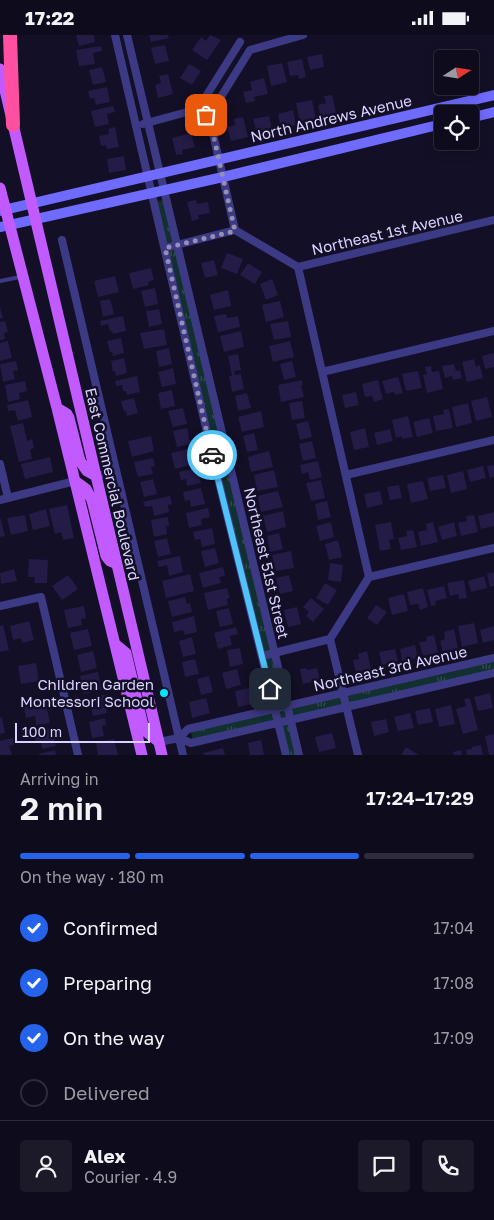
<!DOCTYPE html>
<meta charset="utf-8">
<style>
:root{--surface:#0e0b1c;--page:#1c1929;--text:#f1f3f6;--muted:#9b9ba3;--line:#2e2b3b;--accent:#2563eb}
body{margin:0;font-family:"Golos Text",sans-serif;background:var(--page);color:var(--text);height:100vh;display:flex;flex-direction:column;font-size:19px;white-space:nowrap}
*{box-sizing:border-box;margin:0}
p{font-size:16px;color:var(--muted)}
.icon{flex:none;width:28px;height:28px;fill:none;stroke:currentColor;stroke-width:2;stroke-linecap:round;stroke-linejoin:round}
.map{position:relative;height:720px;overflow:hidden}
.sheet{display:flex;flex-direction:column;background:var(--surface);flex:1}
.sheet>*{flex:none}
.needle{width:32px;rotate:78deg}
.buttons{position:absolute;left:434px;top:15px;display:grid;gap:10px}
.buttons a{display:grid;place-items:center;width:45px;height:45px;border-radius:5px;background:var(--surface);box-shadow:0 2px 12px #0003,0 0 0 1px var(--line);font-size:25px}
.scale{position:absolute;left:15px;bottom:12px;width:135px;box-sizing:border-box;padding-left:5px;border:2px solid #d9d4ff;border-top:0;font-size:14px;line-height:18px;white-space:nowrap;color:#d9d4ff;-webkit-text-stroke:4px #130f26;paint-order:stroke}
.pin{position:absolute;display:grid;place-items:center;width:42px;height:42px;color:#fff;margin:-21px;border-radius:10px;box-shadow:0 2px 8px #0006}
.courier{position:absolute;display:grid;place-items:center;width:50px;height:50px;margin:-25px;border:4px solid #4fc3f7;border-radius:50%;background:#fff;color:#222;box-shadow:0 1px 6px #0007}
.head em{font-style:normal;font-weight:600}
.head div{display:flex;flex-direction:column-reverse}
.head{display:flex;align-items:center;justify-content:space-between;height:85px;padding:0 20px}
h1{font-size:32px;font-weight:600;line-height:38px}
.bar{display:grid;grid-template-columns:repeat(4,1fr);gap:8px 5px;align-content:center;height:60px;padding:0 20px}
.bar i{height:6px;border-radius:4px;background:var(--line)}
.bar .selected{background:var(--accent)}
.bar p{grid-column:span 4}
.line{display:flex;align-items:center;gap:12px;padding:0 20px;border-top:1px solid var(--line)}
.line div{flex:1}
.round{display:grid;place-items:center;flex:none;width:52px;height:52px;border-radius:5px;background:var(--page)}
ol{padding:0 20px;list-style:none}
li{display:flex;align-items:center;gap:15px;height:55px}
li p{margin-inline-start:auto}
li .icon{padding:5px;border-radius:50%;background:var(--accent);color:#fff;stroke-width:4}
li:last-child{color:var(--muted)}
li i{width:28px;height:28px;border:2px solid var(--line);border-radius:50%}
.status{display:flex;justify-content:space-between;align-items:center;height:35px;padding:0 25px;background:var(--surface);direction:ltr}
.status svg{height:14px;fill:currentColor}
.map>svg:first-child{display:block}
</style>
<div class="status"><b>17:22</b><svg viewBox="0 0 49 12"><path d="M0 12V9h3v3zM5 12V6h3v6zM10 12V3h3v9zM15 12V0h3v12zM26 1h20v11H26zM47 4h2v5h-2z"/></svg></div>
<div class="map">
<svg width="494" height="720" viewBox="0 0 494 720">
<defs>
<pattern id="park-tufts" width="24" height="20" patternUnits="userSpaceOnUse" patternTransform="scale(1.25)"><rect width="24" height="20" fill="#12302f"/><path d="M3 7l-1-3M5 7V3M7 7l1-3M15 17l-1-3M17 17v-4M19 17l1-3" fill="none" stroke="#344d4e"/></pattern>
</defs>
<rect width="100%" height="100%" fill="#130f26"/>
<path fill="url(#park-tufts)" d="M163 165 286 675 494 627V635L288 683 297 720H288L279 685 193 705 191 697 277 676 157 167Z"/>
<path fill="#241b47" d="M76 0H94L95 7 79 11Z
M149 0H168L169 3 151 7Z
M210 0 221 5 207 25 192 15 201 2 206 6Z
M165 10 169 26 155 29 151 13Z
M101 11 102 16 93 18 95 29 79 31 76 15Z
M322 19 324 32 310 35 307 22Z
M302 24 306 42 299 44 298 40 290 41 287 27Z
M282 28 287 47 271 51 267 31Z
M189 29 201 36 192 50 180 43Z
M102 32 106 47 93 50 89 35Z
M168 39 173 59 158 63 155 50 161 48 159 41Z
M264 43 268 59 254 62 255 66 246 68 243 57 252 55 250 47Z
M107 52 110 67 96 70 94 63 90 64 88 56Z
M332 60 337 81 321 84 318 70 326 68 324 61Z
M312 65 316 84 300 88 296 68Z
M113 71 115 77 107 79 109 89 95 92 91 76Z
M293 75 296 90 281 94 278 79Z
M269 81 272 95 257 99 253 84Z
M243 82 248 102 231 106 227 92 235 90 234 84Z
M115 92 119 112 107 114 106 110 101 111 99 101 109 99 108 94Z
M191 98 195 112 182 115 183 119 176 120 172 103Z
M124 121 126 135 109 138 107 124Z
M196 165 197 169 208 167 210 178 198 180 199 184 192 186 187 167Z
M227 218 243 224 237 239 221 233Z
M214 225 218 240 205 243 201 228Z
M248 228 262 237 255 249 240 240Z
M151 233 154 245 148 247 149 250 133 254 129 238Z
M115 241 119 257 98 262 94 246Z
M272 244 278 260 266 265 260 249Z
M155 253 158 269 145 272 141 256Z
M228 255 231 271 214 275 210 260Z
M110 264 114 279 103 282 100 266Z
M280 266 284 282 266 287 262 270Z
M0 272 3 283 0 284Z
M159 274 162 289 149 292 146 276Z
M226 279 227 283 238 281 240 292 218 297 214 281Z
M123 281 126 296 113 299 112 296H110L108 289 101 291 100 286Z
M5 286 8 297 4 298 5 304 0 305V287Z
M288 286 291 302 274 305 270 289Z
M164 294 167 310 144 314 140 298Z
M241 296 244 312 224 317 220 301Z
M121 303 124 318 113 321 112 317H110L107 306Z
M8 306 12 323 0 326V308Z
M290 306 294 322 273 327 269 311Z
M169 313 172 329 159 332 156 316Z
M494 318V332L485 334 482 321Z
M238 319 241 335 234 336 235 340 241 339 244 354 232 357 229 341H232L228 321Z
M124 323 127 338 116 341 115 336 113 337 111 326Z
M474 324 476 332 480 330 483 343 467 347 462 327Z
M16 326 18 335 13 336 15 344 3 347 0 329Z
M292 326 296 342 284 345 280 329Z
M454 329 456 336 460 335 462 343 453 345 452 341 445 343 442 331Z
M431 331 432 337 439 336 443 354 427 358 423 340 427 339 425 332Z
M173 333 176 349 162 352 158 337Z
M418 336 422 353 406 356 402 339Z
M137 341 140 357 127 360 126 356H123L122 350 116 351 115 346Z
M398 342 403 358 395 360 394 357 386 359 382 346Z
M302 345 303 350H301L304 362 281 367 278 350Z
M378 345 383 364 374 367 372 361 365 362 362 349Z
M25 346 27 356 19 358 20 364 8 367 5 350Z
M172 355 175 371 161 374 158 358Z
M356 357 359 370 345 373 342 360Z
M247 358 251 373 238 376 235 361Z
M487 362 492 382 476 386 471 366Z
M134 363 138 378 127 381 126 376 124 377 121 366Z
M28 365 32 382 18 386 15 375 8 376 7 370Z
M302 366 305 383 292 385 289 368Z
M468 368 472 388 456 392 452 372Z
M183 373 187 389 173 392 168 376Z
M449 374 453 393 436 396 433 381 444 379 443 375Z
M261 376 264 392 242 397 238 382Z
M408 381 413 402 402 404V401L396 403 392 385Z
M429 383 433 398 417 402 413 387Z
M308 386 312 402 300 405 296 389Z
M23 388 27 406 32 404 34 413 30 415 32 424 19 427 10 391Z
M187 393 190 409 177 412 173 396Z
M365 393 369 412 354 415 350 397Z
M390 394 393 406 377 410 374 398Z
M254 398 258 415 247 417 243 401Z
M151 401 154 416 132 422 128 406Z
M312 406 316 423 303 426 299 409Z
M193 413 195 418 187 420 190 430 175 434 171 418Z
M269 416 273 432 251 437 248 422Z
M50 422 53 437 25 444 21 429Z
M153 423 155 431 151 432 153 439 138 442 134 427Z
M318 426 322 442 310 445 308 437 302 439 300 430Z
M494 430V442L490 443 487 431Z
M483 431 486 443 470 447 467 435Z
M197 433 201 448 187 451 186 444 181 445 179 437Z
M274 435 278 452 257 456 254 440Z
M463 436 467 454 451 458 447 440Z
M443 440 446 453 430 456 427 443Z
M153 444 157 459 144 462 140 447Z
M321 445 325 463 311 466 306 448Z
M423 446 428 464 411 468 407 449Z
M399 450 402 463 390 465 387 452Z
M201 453 205 469 191 472 190 465 185 466 183 457Z
M278 456 283 472 261 477 257 461Z
M380 456 383 469 367 473 364 459Z
M170 461 172 469 168 470 169 477 154 481 152 471 145 472 143 467Z
M327 466 331 482 318 485 315 469Z
M67 470 74 503 63 505 61 497 55 499 49 474Z
M208 473 210 482 201 484 202 490 189 493 186 478Z
M46 474 50 491 33 495 29 479Z
M283 476 286 492 267 497 263 481Z
M494 477V491L481 494 478 481Z
M25 480 28 496 11 500 7 483Z
M474 480 478 497 461 501 458 488 467 486 466 481Z
M0 482 5 501 0 502Z
M168 482 169 491H166L167 499 154 502 151 485Z
M331 487 334 502 320 506 316 491Z
M391 487 394 504 389 505 391 514 380 516 375 490Z
M433 487 438 507 421 511 418 497 427 495 426 489Z
M454 487 457 501 442 505 438 492Z
M212 493 215 509 202 512 200 504 195 505 193 497Z
M413 495 417 512 401 515 398 503 407 501 406 496Z
M279 498 283 514 270 517 267 501Z
M167 503 171 519 158 522 154 506Z
M338 505 342 522 329 525 325 509Z
M215 513 219 528 205 532 201 516Z
M291 516 294 533 276 536 272 520Z
M180 521 183 537 169 541 167 530 159 532 157 526Z
M29 524 48 525 47 548H34L35 542H28Z
M330 528 343 530 341 547 328 545Z
M223 532 225 541 219 542 221 548 203 553 199 538Z
M14 534 17 546 1 549 0 538Z
M494 537V551L490 552 487 539Z
M190 539 194 556 166 563 162 546Z
M68 540 78 554 62 565 52 551Z
M289 540 293 556 280 559 276 543Z
M484 541 487 553 471 557 468 546Z
M464 545 467 563 459 564 458 559 450 561 447 548Z
M325 548 337 555 328 570 316 563Z
M444 551 447 563 435 566 436 570 431 571 427 555Z
M227 553 230 563 227 564 228 570 208 575 204 558Z
M423 553 428 572 420 575 418 569 410 570 407 557Z
M404 559 408 576 392 580 388 563Z
M185 562 187 569 190 568 192 577 172 582 168 566Z
M311 563 324 574 313 587 306 581 309 577 303 572Z
M376 570 387 577 377 590 367 583Z
M84 571 86 583 81 584 82 590 68 593 64 575Z
M297 572 301 589 288 592 284 575Z
M229 573 233 589 220 592 216 576Z
M194 581 197 597 185 600 183 595 174 597 172 587Z
M29 586 34 605 22 608 21 603 13 605 10 591Z
M474 588 478 608 462 612 458 591Z
M3 590 9 615 0 617V591Z
M494 591V605L483 608 480 595Z
M236 592 238 599 230 601 232 610 218 614 214 598Z
M88 594 92 611 74 615 70 598Z
M454 594 458 613 443 618 440 606 445 604 444 597Z
M434 600 438 618 423 621 419 607 427 606 426 602Z
M192 602 196 619 183 622 179 606Z
M415 610 418 623 402 626 400 614Z
M240 613 243 629 230 632 227 615Z
M395 614 398 626 382 630 379 617Z
M93 616 97 633 81 637 77 620Z
M367 616 371 634 356 638 353 625 359 624 358 619Z
M195 624 199 639 185 642 182 627Z
M36 628 39 646 21 649 18 631Z
M307 633V635L317 633 320 645 303 649 300 634Z
M237 634 241 650 226 654 222 638Z
M98 637 102 655 84 659 80 641Z
M209 641 213 657 201 660 197 644Z
M249 653 252 669 238 672 235 656Z
M490 658 493 673 478 676 474 662Z
M108 659 111 670 106 672 107 678 93 681 90 669 86 670 84 664Z
M206 663 210 678 192 683 189 667Z
M470 663 478 695 463 699 456 674 466 671 464 664Z
M45 665 50 688 36 690 35 681 26 683 23 669Z
M451 670 455 689 439 692 435 674Z
M430 673 433 687 418 690 415 676Z
M410 678 414 693 398 696 394 682Z
M2 682 5 698 0 699V683Z
M105 683 106 690 102 691 104 701 92 703 89 687Z
M386 684 389 697 374 701 371 687Z
M51 693 56 711 42 714 41 707 36 708 33 697Z
M332 698 336 713 319 717 315 702Z
M494 699V720H489L485 701Z
M13 703 14 710 9 711 12 720H0V706Z
M114 704 118 720H98L96 708Z
M261 705 264 720H250L248 708Z
M481 710 483 720H467L466 715 472 714V712Z
M406 712 419 720H401Z
M223 713 225 720H204L203 718Z
M55 715 56 720H39V719Z
M461 715 462 720H454L453 717Z"/>
<g fill="none" stroke-linecap="round" stroke-linejoin="round">
<path stroke="#3d3a85" stroke-width="4" d="M0 246 20 242"/>
<path stroke="#3d3a85" stroke-width="8" d="M115 0 213 423 286 720
M127 0 299 720
M209 81 250 15 303 0
M209 81 235 195
M143 89 198 74 240 7
M62 205 183 720
M165 213 235 195 298 232 494 185
M298 232 369 542
M322 337 494 296
M0 429 8 463
M346 440 494 405
M96 441 116 437
M0 465 75 446
M0 571 41 562 78 720
M330 604 358 720
M262 621 330 604 369 542 494 513
M179 703 188 694 494 623
M159 707 179 703 191 708 494 638"/>
<path stroke="#6f6bff" stroke-width="10" d="M470 83 494 77
M0 176 494 60
M0 192 223 142 442 89"/>
<path stroke="#c25bff" stroke-width="11" d="M0 34 162 720
M0 153 57 373 142 720
M57 373 67 379 69 383 80 426 87 436 96 441
M75 446 86 454 92 465 106 521 110 526 117 529
M115 609 126 618 144 695 159 707"/>
<path stroke="#ff4fa3" stroke-width="14" d="M10 0 13 90"/>
</g>
<g fill="none" stroke-linecap="round" stroke-linejoin="round">
<path stroke="#948fb3" stroke-width="5" stroke-dasharray="0 9" d="M206 80 209 81 235 196 165 213 212 420"/>
<path stroke="#4fc3f7" stroke-width="6" d="M212 420 270 654"/>
</g>
<circle fill="#00e5ff" stroke="#130f26" stroke-width="2" cx="164" cy="658" r="5"/>
<g text-anchor="middle" dominant-baseline="central" stroke-width="5" stroke-linejoin="round" paint-order="stroke">
<g font-size="15" fill="#d9d4ff" stroke="#130f26">
<text transform="translate(331 83) rotate(-13)">North Andrews Avenue</text>
<text transform="translate(387 197) rotate(-13)">Northeast 1st Avenue</text>
<text transform="translate(113 449) rotate(77)">East Commercial Boulevard</text>
<text transform="translate(267 528) rotate(77)">Northeast 51st Street</text>
<text transform="translate(390 633) rotate(-13)">Northeast 3rd Avenue</text>
</g>
<g font-size="15" fill="#d9d4ff" stroke="#130f26" text-anchor="end">
<text x="154" y="649">Children Garden<tspan x="154" dy="17">Montessori School</tspan></text>
</g>
</g>
</svg>
<div class="buttons">
<a><svg class="needle" viewBox="-14 -14 28 28"><path d="M0-13l5 13h-10z" fill="#e53935"/><path d="M0 13l5-13h-10z" fill="#9b9ba3"/></svg></a>
<a><svg class="icon" aria-label="locate" viewBox="0 0 24 24"><circle cx="12" cy="12" r="6"/><path d="M12 2v4M12 18v4M2 12h4M18 12h4"/></svg></a>
</div>
<div class="scale">100 m</div>
<div class="pin" style="left:206px;top:80px;background:#ea580c"><svg class="icon" aria-label="bag" viewBox="0 0 24 24"><path d="M5 8h14l-1 12H6zM9 8a3 3 0 0 1 6 0"/></svg></div>
<div class="pin" style="left:270px;top:654px;background:#1f2937"><svg class="icon" aria-label="home" viewBox="0 0 24 24"><path d="M3 11l9-7 9 7M6 9v11h12V9"/></svg></div>
<div class="courier" style="left:212px;top:420px"><svg class="icon" aria-label="car" viewBox="0 0 24 24"><path d="M5 17H2v-5l4-1 3-4h7l3 4 3 1v5h-3M9 17h6M6 11h13"/><circle cx="7" cy="17" r="2"/><circle cx="17" cy="17" r="2"/></svg></div>
</div>
<section class="sheet">
<div class="head"><div><h1>2 min</h1><p>Arriving in</p></div><em>17:24–17:29</em></div>
<div class="bar"><i class="selected"></i><i class="selected"></i><i class="selected"></i><i></i><p>On the way · 180 m</p></div>
<ol>
<li><svg class="icon" aria-label="check" viewBox="0 0 24 24"><path d="M5 12l5 5 9-10"/></svg>Confirmed<p>17:04</p></li>
<li><svg class="icon" aria-label="check" viewBox="0 0 24 24"><path d="M5 12l5 5 9-10"/></svg>Preparing<p>17:08</p></li>
<li><svg class="icon" aria-label="check" viewBox="0 0 24 24"><path d="M5 12l5 5 9-10"/></svg>On the way<p>17:09</p></li>
<li><i></i>Delivered</li>
</ol>
<div class="line" style="height:90px"><a class="round"><svg class="icon" aria-label="person" viewBox="0 0 24 24"><circle cx="12" cy="8" r="4"/><path d="M4 21q1-7 8-7t8 7"/></svg></a><div><b>Alex</b><p>Courier · 4.9</p></div><a class="round"><svg class="icon" aria-label="chat" viewBox="0 0 24 24"><path d="M4 5h16v11H9l-5 4z"/></svg></a><a class="round"><svg class="icon" aria-label="phone" viewBox="0 0 24 24"><path d="M5 4h4l2 5-3 2q2 4 5 5l2-3 5 2v4C11 20 4 13 5 4z"/></svg></a></div>
</section>
